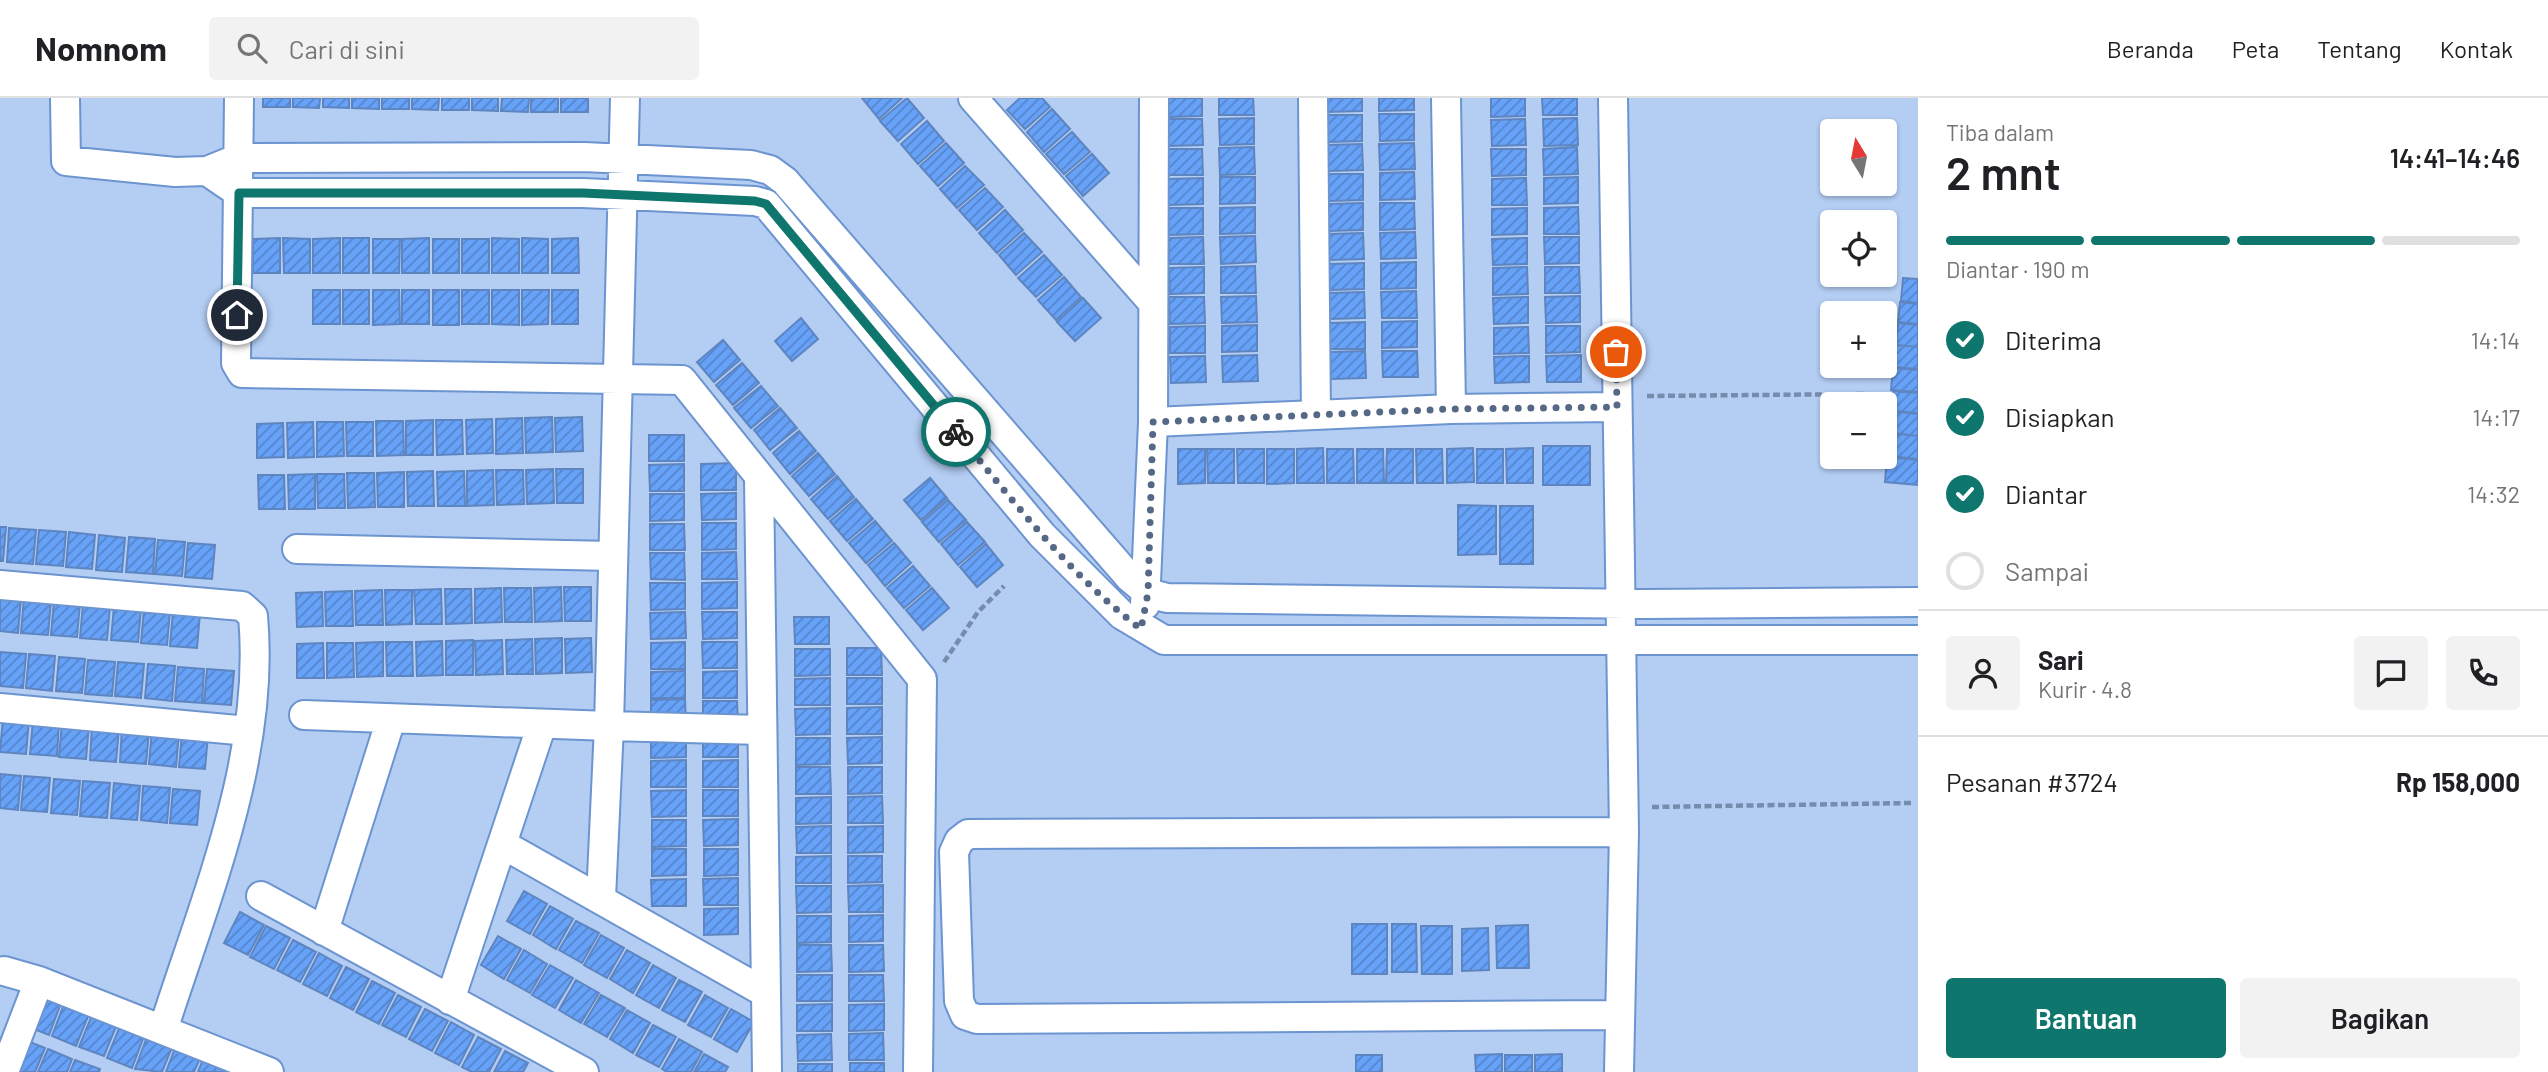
<!DOCTYPE html>
<html lang="id">
<meta charset="utf-8">
<style>
:root{--surface:#fff;--page:#f2f2f2;--text:#202124;--muted:#757577;--line:#e0e0e0;--accent:#0f766e}
body{margin:0;font-family:Barlow,sans-serif;background:var(--page);color:var(--text);height:100vh;display:flex;flex-direction:column;font-size:26px;white-space:nowrap}
*{box-sizing:border-box;margin:0}
p{font-size:23px;color:var(--muted)}
.icon{flex:none;width:38px;height:38px;fill:none;stroke:currentColor;stroke-width:2;stroke-linecap:round;stroke-linejoin:round}
.map{position:relative;flex:1;overflow:hidden}
.drawer{display:flex;flex-direction:column;background:var(--surface);width:630px}
.drawer>*{flex:none}
.needle{width:46px;rotate:350deg}
.controls{position:absolute;left:1820px;top:21px;display:grid;gap:14px}
.controls a{display:grid;place-items:center;width:77px;height:77px;border-radius:7px;background:var(--surface);box-shadow:0 2px 5px #0004;font-size:35px}
.pin{position:absolute;display:grid;place-items:center;width:60px;height:60px;color:#fff;margin:-30px;border:4px solid #fff;border-radius:50%;box-shadow:0 2px 7px #0007}
.courier{position:absolute;display:grid;place-items:center;width:70px;height:70px;margin:-35px;border:5px solid #0f766e;border-radius:50%;background:#fff;color:#222;box-shadow:0 2px 9px #0007}
.overview em{font-style:normal;font-weight:600}
.overview div{display:flex;flex-direction:column-reverse}
.overview{display:flex;align-items:center;justify-content:space-between;height:119px;padding:0 28px}
h1{font-size:46px;font-weight:600;line-height:52px}
.bar{display:grid;grid-template-columns:repeat(4,1fr);gap:10px 7px;align-content:center;height:84px;padding:0 28px}
.bar i{height:9px;border-radius:5px;background:var(--line)}
.bar .on{background:var(--accent)}
.bar p{grid-column:span 4}
.line{display:flex;align-items:center;gap:18px;padding:0 28px;border-top:2px solid var(--line)}
.line div{flex:1}
.round{display:grid;place-items:center;flex:none;width:74px;height:74px;border-radius:7px;background:var(--page)}
ol{padding:0 28px;list-style:none}
li{display:flex;align-items:center;gap:21px;height:77px}
li p{margin-inline-start:auto}
li .icon{padding:7px;border-radius:50%;background:var(--accent);color:#fff;stroke-width:4}
li:last-child{color:var(--muted)}
li i{width:38px;height:38px;border:4px solid var(--line);border-radius:50%}
.action{display:flex;gap:14px;margin-top:auto;padding:14px 28px}
.action a{flex:1;height:80px;border-radius:7px;background:var(--accent);color:#fff;font-size:28px;font-weight:600;line-height:80px;text-align:center}
.action a+a{background:var(--page);color:var(--text)}
header{display:flex;align-items:center;gap:42px;box-sizing:border-box;height:98px;padding:0 35px;background:var(--surface);border-bottom:2px solid var(--line)}
header strong{font-size:33px}
nav{display:flex;gap:38px;margin-inline-start:auto;font-size:24px}
.search{width:490px;height:63px;background:var(--page);display:flex;align-items:center;gap:18px;box-sizing:border-box;padding:0 24px;border-radius:7px;color:var(--muted);font-size:26px}
main{display:flex;flex:1;min-height:0}
.map>svg:first-child{display:block}
</style>
<header>
<strong>Nomnom</strong>
<div class="search"><svg class="icon" aria-label="search" viewBox="0 0 24 24"><circle cx="10" cy="10" r="6"/><path d="M15 15l6 6"/></svg>Cari di sini</div>
<nav><a>Beranda</a><a>Peta</a><a>Tentang</a><a>Kontak</a></nav>
</header>
<main>
<div class="map">
<svg width="1918" height="974" viewBox="0 0 1918 974">
<defs>
<pattern id="building-hatch" width="6" height="6" patternUnits="userSpaceOnUse" patternTransform="scale(1.75)"><rect width="6" height="6" fill="#67a2f9"/><path d="M-1 1l2-2M0 6l6-6M5 7l2-2" fill="none" stroke="#5485cc"/></pattern>
</defs>
<rect width="100%" height="100%" fill="#b3cdf3"/>
<path fill="url(#building-hatch)" stroke="#5e85c0" stroke-width="2" d="M263 0H290V9H263Z
M293 0H320L319 10 293 9Z
M323 0H349V10L323 9Z
M352 0H379V11L352 10Z
M382 0H409V11H382Z
M412 0H439L438 12 412 11Z
M442 0H469V12H442Z
M472 0H498V13L472 12Z
M502 0H529L528 14 501 13Z
M531 0H558V14H531Z
M561 0H588V14H561Z
M862 0H902L879 21Z
M907 0 924 20 898 43 880 23Z
M1020 0H1042L1050 9 1025 31 1007 12Z
M1167 0H1202V18L1167 19Z
M1219 0H1253L1254 17H1219Z
M1327 0H1362V13L1327 14Z
M1379 0H1414V12L1379 13Z
M1491 0H1525V18L1491 19Z
M1542 0H1577V17H1543Z
M1052 11 1070 31 1044 54 1027 34Z
M1379 16H1414V42L1380 43Z
M1327 17H1362V43L1328 44Z
M1254 20V46L1220 47 1219 21Z
M1577 20 1578 47 1544 48 1543 21Z
M1167 21H1202L1203 47 1168 48Z
M1525 21 1526 47 1492 48 1491 22Z
M927 23 944 43 918 66 901 46Z
M1072 34 1090 54 1064 76 1046 56Z
M946 45 964 65 938 88 920 68Z
M1414 45 1415 71 1380 72 1379 46Z
M1362 46 1363 72 1328 73 1327 47Z
M1254 49 1255 76 1220 77 1219 50Z
M1577 49 1578 76 1544 77 1543 51Z
M1167 51H1202L1203 77H1168Z
M1491 51H1526V77L1492 78Z
M1092 56 1109 75 1083 98 1066 78Z
M965 68 984 87 957 110 940 91Z
M1414 74 1415 101 1380 102V75Z
M1328 76H1363V102L1328 103Z
M1220 79H1255V105L1220 106Z
M1578 79V105L1544 106V80Z
M1203 80V106L1168 107V81Z
M1526 80 1527 107H1492V81Z
M985 90 1003 109 977 132 959 112Z
M1363 105V132L1328 133V106Z
M1380 105H1414L1415 131 1380 132Z
M1255 109V135L1220 136V110Z
M1578 109 1579 136H1544V110Z
M1168 110H1203V136L1169 137Z
M1527 110V136L1492 137V111Z
M1005 112 1023 132 997 155 979 135Z
M1415 134 1416 160 1381 161 1380 135Z
M1024 135 1042 154 1016 177 999 157Z
M1363 135 1364 161 1329 162 1328 136Z
M1255 138 1256 164 1221 166 1220 139Z
M1203 139 1204 166H1169V140Z
M1544 139H1579V165L1545 166Z
M280 140V175H253V141Z
M283 140 310 141V175H284Z
M340 140V175H313V141Z
M343 140H369V175H343Z
M429 140V175H402V141Z
M492 140 519 141V175H492Z
M522 140 548 141V175H522Z
M578 140 579 175H552V141Z
M1527 140V166L1493 167 1492 141Z
M373 141H400L399 175H373Z
M433 141H459V175H433Z
M462 141H489V175H462Z
M1044 157 1062 177 1036 199 1018 180Z
M1416 164V190L1381 191V165Z
M1364 165V191L1329 192V166Z
M1255 168 1256 195H1221V169Z
M1204 169V195L1170 196 1169 170Z
M1527 169 1528 196 1493 197V170Z
M1545 169H1579L1580 195H1545Z
M1064 179 1081 199 1056 222 1038 202Z
M1903 180 1918 181V205L1901 203Z
M313 192H340V226H313Z
M343 192H369V226H343Z
M373 192H399L400 226 373 227Z
M402 192H429V226H402Z
M433 192H459V227H433Z
M462 192H489V226H462Z
M492 192H519V227L492 226Z
M522 192H549L548 226 522 227Z
M552 192H578V226H552Z
M1416 193 1417 220H1382L1381 194Z
M1364 194 1365 220 1330 221 1329 195Z
M1256 198 1257 224 1222 225 1221 199Z
M1580 198V224L1546 225 1545 199Z
M1169 199H1204L1205 225 1170 226Z
M1528 199V225L1494 226 1493 200Z
M1083 200 1101 220 1075 243 1057 224Z
M1900 204 1918 206V226L1898 224Z
M801 220 818 241 792 263 775 243Z
M1417 223V249L1382 250V224Z
M1365 224V251H1330V225Z
M1898 225 1918 227V249L1896 247Z
M1257 227V253L1222 254V228Z
M1205 228V255H1170V229Z
M1546 228H1580V254L1546 255Z
M1528 229 1529 255 1494 256V230Z
M723 242 740 262 714 284 697 264Z
M1896 247 1918 249V271L1894 269Z
M1365 253 1366 280 1331 281 1330 254Z
M1382 253H1417L1418 279H1383Z
M1257 257 1258 283 1223 284 1222 258Z
M1581 257V284H1547L1546 258Z
M1205 258 1206 284 1171 285 1170 259Z
M1529 258V284L1495 285 1494 259Z
M742 265 759 285 733 307 716 287Z
M1893 270 1918 272V294L1891 292Z
M761 288 778 308 751 330 734 310Z
M1893 293 1918 295V315L1891 313Z
M780 310 797 330 770 352 754 332Z
M1891 313 1918 316V338L1889 335Z
M552 319 553 354 526 355 525 320Z
M582 319 583 353 556 354 555 320Z
M522 320 523 355 496 356V321Z
M492 321 493 355 467 356 466 322Z
M433 322V357H406V323Z
M436 322H462L463 356 437 357Z
M376 323H403L404 357 377 358Z
M313 324 314 359 288 360 287 325Z
M317 324H343L344 358 317 359Z
M346 324H373V358H347Z
M283 325 284 359 257 360V326Z
M799 333 816 353 790 376 773 355Z
M1892 335 1918 338V361L1889 358Z
M649 337H684V363H649Z
M1543 348H1590V387H1543Z
M1323 350 1324 385H1297V351Z
M1473 350 1474 384 1447 385V351Z
M1533 350V385H1507L1506 351Z
M1178 351H1205V385L1178 386Z
M1207 351H1234V385H1208Z
M1237 351H1264V385H1238Z
M1267 351H1294V385L1267 386Z
M1327 351H1353L1354 385H1327Z
M1357 351H1383L1384 385H1357Z
M1387 351H1413V385H1386Z
M1416 351H1442L1443 385H1417Z
M1477 351H1503V385H1477Z
M818 355 835 376 809 398 792 378Z
M1887 359 1918 362V387L1885 384Z
M736 365V392H701V366Z
M684 366V393H650L649 367Z
M553 371 554 405 527 406 526 372Z
M556 371H583V405H557Z
M493 372 494 407 467 408V373Z
M496 372H523L524 406 497 407Z
M433 373 434 408H408L407 374Z
M464 373 465 408H438L437 374Z
M404 374V409H378L377 375Z
M347 375H374L375 409 348 410Z
M315 376V411H289L288 377Z
M317 376H344L345 410H318Z
M258 377H284L285 411H259Z
M837 378 854 399 828 421 811 401Z
M930 380 947 400 921 422 904 402Z
M736 395V421L702 422 701 396Z
M650 396H684V422L650 423Z
M856 401 873 421 847 443 830 423Z
M948 402 966 422 939 444 922 424Z
M1458 407 1496 408V456L1458 457Z
M1500 408H1533V466H1500Z
M875 423 892 443 866 465 849 445Z
M967 424 985 444 958 467 941 446Z
M702 425H736V451L702 452Z
M650 426H684L685 452H650Z
M0 429H6L3 463H0Z
M9 430 36 432 33 466 7 464Z
M39 432 66 434 63 468 36 466Z
M69 434 95 437 92 471 66 469Z
M99 437 125 440 122 474 96 472Z
M129 439 155 441 153 476 126 474Z
M158 442 185 444 182 478 155 476Z
M188 445 215 447 212 481 185 479Z
M894 445 911 465 885 488 868 467Z
M986 446 1003 467 977 489 960 469Z
M736 454 737 481H702V455Z
M650 455H684L685 482 651 481Z
M913 468 930 488 904 510 887 490Z
M737 484V510L702 511V485Z
M650 485H685V511L651 512Z
M561 489 562 523 535 524 534 490Z
M564 489H591V523H565Z
M501 490 502 524 475 525V491Z
M504 490H531L532 524H505Z
M932 490 949 510 923 532 906 512Z
M441 491 442 526H416L414 492Z
M445 491H471L472 525 446 526Z
M382 492 383 527H356L355 493Z
M385 492H412V526L386 527Z
M352 493 353 528H326L325 494Z
M322 494 323 528 297 529 296 495Z
M0 498 21 500 18 535 0 533Z
M24 500 51 503 48 537 21 535Z
M54 503 80 505 77 539 51 537Z
M83 506 110 508 107 542 80 540Z
M114 508 141 510 138 544 111 542Z
M144 511 170 513 167 547 141 545Z
M173 513 200 515 197 550 170 548Z
M685 514 686 540 651 541 650 515Z
M702 514H737V540L703 541Z
M794 519H829V546H795Z
M562 540V575L536 576 535 541Z
M591 540 592 574 566 575 565 541Z
M532 541 533 576H507L506 542Z
M473 542V577H446V543Z
M502 542 503 576 476 577 475 543Z
M442 543 443 577 417 578 416 544Z
M383 544V578L357 579 356 545Z
M386 544H412L413 578H387Z
M685 544V571H651V545Z
M702 544H737V570H703Z
M323 545 324 580H297V546Z
M327 545H353L354 579 327 580Z
M847 550H881L882 577H847Z
M795 551H830V577L795 578Z
M0 554 26 556 23 590 0 588Z
M29 556 55 558 52 593 26 590Z
M59 559 85 561 82 595 56 593Z
M88 562 115 564 112 598 85 596Z
M118 564 144 566 141 600 115 598Z
M148 566 175 568 172 603 145 600Z
M178 569 204 571 202 605 175 603Z
M207 571 234 573 231 607 204 605Z
M685 573V600H651V574Z
M737 573V600H703V574Z
M830 580V607H795V581Z
M847 580H882V606H847Z
M685 601 686 628H651V602Z
M703 603H737L738 629 703 630Z
M882 609V636H847V610Z
M830 610V636L796 637 795 611Z
M3 620 29 622 26 656 0 654Z
M33 622 59 624 57 658 30 656Z
M62 625 89 627 86 661 59 659Z
M92 627 119 630 116 664 90 662Z
M122 629 149 632 146 666 120 664Z
M152 632 179 634 176 669 149 666Z
M651 633H686V659L651 660Z
M703 633H738V659H703Z
M182 635 208 637 205 671 179 669Z
M882 639V665L848 666 847 640Z
M796 640H830V666L796 667Z
M686 662V689H651V663Z
M738 662V689H703V663Z
M796 669H830L831 696H796Z
M848 669H882V695L848 696Z
M0 676 21 678 18 712 0 710Z
M24 678 50 680 47 714 21 712Z
M54 681 80 683 77 717 51 715Z
M83 683 110 685 107 720 80 718Z
M114 685 140 688 137 722 111 720Z
M143 688 170 690 167 725 141 722Z
M173 691 200 693 197 727 170 725Z
M686 692V718L652 719 651 693Z
M703 692H738V718H703Z
M882 698 883 725H848V699Z
M831 699V725L796 726V700Z
M738 721V747L704 748 703 722Z
M652 722H686V748L652 749Z
M831 728V755H797L796 729Z
M883 728V754L848 755V729Z
M652 751H686V777L652 778Z
M704 751H738V777L704 778Z
M831 758V785H796V759Z
M848 758H882V784L848 785Z
M738 780V807H704L703 781Z
M686 781V808H652L651 782Z
M883 787V814H849L848 788Z
M796 788H831V814L797 815Z
M524 793 547 806 530 836 507 823Z
M550 808 573 821 556 851 533 837Z
M738 810V836L704 837V811Z
M240 814 264 827 248 857 224 845Z
M883 817V843L849 844V818Z
M797 818H831V844L797 845Z
M576 823 599 835 582 865 559 852Z
M1352 826H1387V876H1352Z
M1392 826H1416L1417 874H1392Z
M1528 827 1529 870H1497L1496 828Z
M266 828 290 840 274 871 250 859Z
M1421 828H1452V876H1422Z
M1488 830 1489 872 1462 873V831Z
M601 837 624 850 607 880 584 867Z
M498 838 521 851 504 881 481 867Z
M293 842 316 854 300 884 277 872Z
M797 847H831L832 873 797 874Z
M849 847H883L884 873 849 874Z
M524 852 547 866 530 895 507 882Z
M627 852 650 865 633 895 610 881Z
M319 855 342 868 327 898 303 886Z
M550 867 573 880 555 910 532 897Z
M653 867 676 880 659 910 636 897Z
M346 869 369 881 353 912 330 900Z
M797 877H832V903H797Z
M849 877H883L884 903H849Z
M576 882 599 895 581 925 559 912Z
M679 882 702 894 685 924 662 912Z
M372 883 395 895 379 926 356 914Z
M37 895 61 905 49 937 24 927Z
M398 897 421 909 406 939 382 927Z
M601 897 625 910 607 939 584 926Z
M705 897 728 910 711 939 688 927Z
M64 906 89 916 76 948 52 938Z
M832 906V933H797V907Z
M884 906V932L849 933V907Z
M425 911 448 923 432 953 409 941Z
M731 911 754 924 737 954 714 941Z
M627 912 650 925 633 955 610 941Z
M92 917 117 926 104 958 79 949Z
M451 924 474 937 459 967 435 955Z
M653 927 676 939 659 969 636 957Z
M120 928 144 938 132 970 107 960Z
M883 935 884 962H849V936Z
M831 936 832 962 798 963 797 937Z
M147 939 172 949 162 974 135 971Z
M478 939 501 951 489 974H472L462 969Z
M20 940 45 950 35 974H12Z
M679 941 702 954 691 974H667L662 971Z
M175 950 200 960 194 974H166Z
M48 951 72 961 67 974H38Z
M505 953 528 965 523 974H494Z
M704 956 728 969 725 974H694Z
M1502 956V974H1476L1475 957Z
M1562 956V974H1535V957Z
M1356 957H1382V974H1356Z
M1505 957H1532V974H1505Z
M203 961 227 971 226 974H198Z
M75 962 100 971 99 974H70Z
M850 965H884V974H850Z
M798 966H832V974H798Z"/>
<g fill="none" stroke-linecap="round" stroke-linejoin="round">
<g stroke="#6c94d0" stroke-width="32">
<path id="street" d="M65 0 66 63 175 74 207 73
M239 0 236 265 242 275 682 282 922 581 918 974
M973 0 1153 205
M1313 0 1316 317
M1446 0 1451 311
M1613 0 1624 734 1619 974
M1153 324 1451 311 1617 309
M759 381 766 895
M297 451 612 458
M0 487 242 508 253 518C266 659 205 800 163 932
M1918 504 1646 506 1167 500 1148 495 1130 480 785 83 770 72 751 67 584 59 239 60 207 73 239 95H583L755 103 766 106 1042 437 1122 517 1164 542H1918
M1145 507 1153 324 1154 0
M0 610 248 633
M304 617 609 628 625 0
M502 746 766 895 767 974
M261 798 584 974
M601 800 609 628 762 632
M324 833 391 621
M4 873 39 883 269 974
M450 902 542 626
M1619 917 977 921 965 917 959 903 954 754 959 743 968 736 1624 734
M4 974 39 883"/>
</g>
<path stroke="#768cac" stroke-width="4.5" stroke-dasharray="7 3.5" stroke-linecap="butt" d="M1647 298 1868 296
M944 564 978 514 1004 488
M1652 709 1912 705"/>
<use href="#street" stroke="#fff" stroke-width="28"/>
</g>
<g fill="none" stroke-linecap="round" stroke-linejoin="round">
<path stroke="#556986" stroke-width="7" stroke-dasharray="0 12.6" d="M956 334C1013 402 1069 477 1141 531L1148 495 1153 324 1451 311 1617 309 1616 254"/>
<path stroke="#0f766e" stroke-width="9" d="M237 217 239 95H583L755 103 766 106 956 334"/>
</g>
</svg>
<div class="controls">
<a><svg class="needle" viewBox="-14 -14 28 28"><path d="M0-13l5 13h-10z" fill="#e53935"/><path d="M0 13l5-13h-10z" fill="#757577"/></svg></a>
<a><svg class="icon" aria-label="locate" viewBox="0 0 24 24"><circle cx="12" cy="12" r="6"/><path d="M12 2v4M12 18v4M2 12h4M18 12h4"/></svg></a>
<a>+</a>
<a>−</a>
</div>
<div class="pin" style="left:1616px;top:254px;background:#ea580c"><svg class="icon" aria-label="bag" viewBox="0 0 24 24"><path d="M5 8h14l-1 12H6zM9 8a3 3 0 0 1 6 0"/></svg></div>
<div class="pin" style="left:237px;top:217px;background:#1f2937"><svg class="icon" aria-label="home" viewBox="0 0 24 24"><path d="M3 11l9-7 9 7M6 9v11h12V9"/></svg></div>
<div class="courier" style="left:956px;top:334px"><svg class="icon" aria-label="bike" viewBox="0 0 24 24"><circle cx="6" cy="16" r="4"/><circle cx="18" cy="16" r="4"/><path d="M6 16l4-8h5l3 8M10 8l3 8H6M13 5h3"/></svg></div>
</div>
<section class="drawer">
<div class="overview"><div><h1>2 mnt</h1><p>Tiba dalam</p></div><em>14:41–14:46</em></div>
<div class="bar"><i class="on"></i><i class="on"></i><i class="on"></i><i></i><p>Diantar · 190 m</p></div>
<ol>
<li><svg class="icon" aria-label="check" viewBox="0 0 24 24"><path d="M5 12l5 5 9-10"/></svg>Diterima<p>14:14</p></li>
<li><svg class="icon" aria-label="check" viewBox="0 0 24 24"><path d="M5 12l5 5 9-10"/></svg>Disiapkan<p>14:17</p></li>
<li><svg class="icon" aria-label="check" viewBox="0 0 24 24"><path d="M5 12l5 5 9-10"/></svg>Diantar<p>14:32</p></li>
<li><i></i>Sampai</li>
</ol>
<div class="line" style="height:126px"><a class="round"><svg class="icon" aria-label="person" viewBox="0 0 24 24"><circle cx="12" cy="8" r="4"/><path d="M4 21q1-7 8-7t8 7"/></svg></a><div><b>Sari</b><p>Kurir · 4.8</p></div><a class="round"><svg class="icon" aria-label="chat" viewBox="0 0 24 24"><path d="M4 5h16v11H9l-5 4z"/></svg></a><a class="round"><svg class="icon" aria-label="phone" viewBox="0 0 24 24"><path d="M5 4h4l2 5-3 2q2 4 5 5l2-3 5 2v4C11 20 4 13 5 4z"/></svg></a></div>
<div class="line" style="height:91px"><div>Pesanan #3724</div><b>Rp 158,000</b></div>
<div class="action"><a>Bantuan</a><a>Bagikan</a></div>
</section>
</main>
